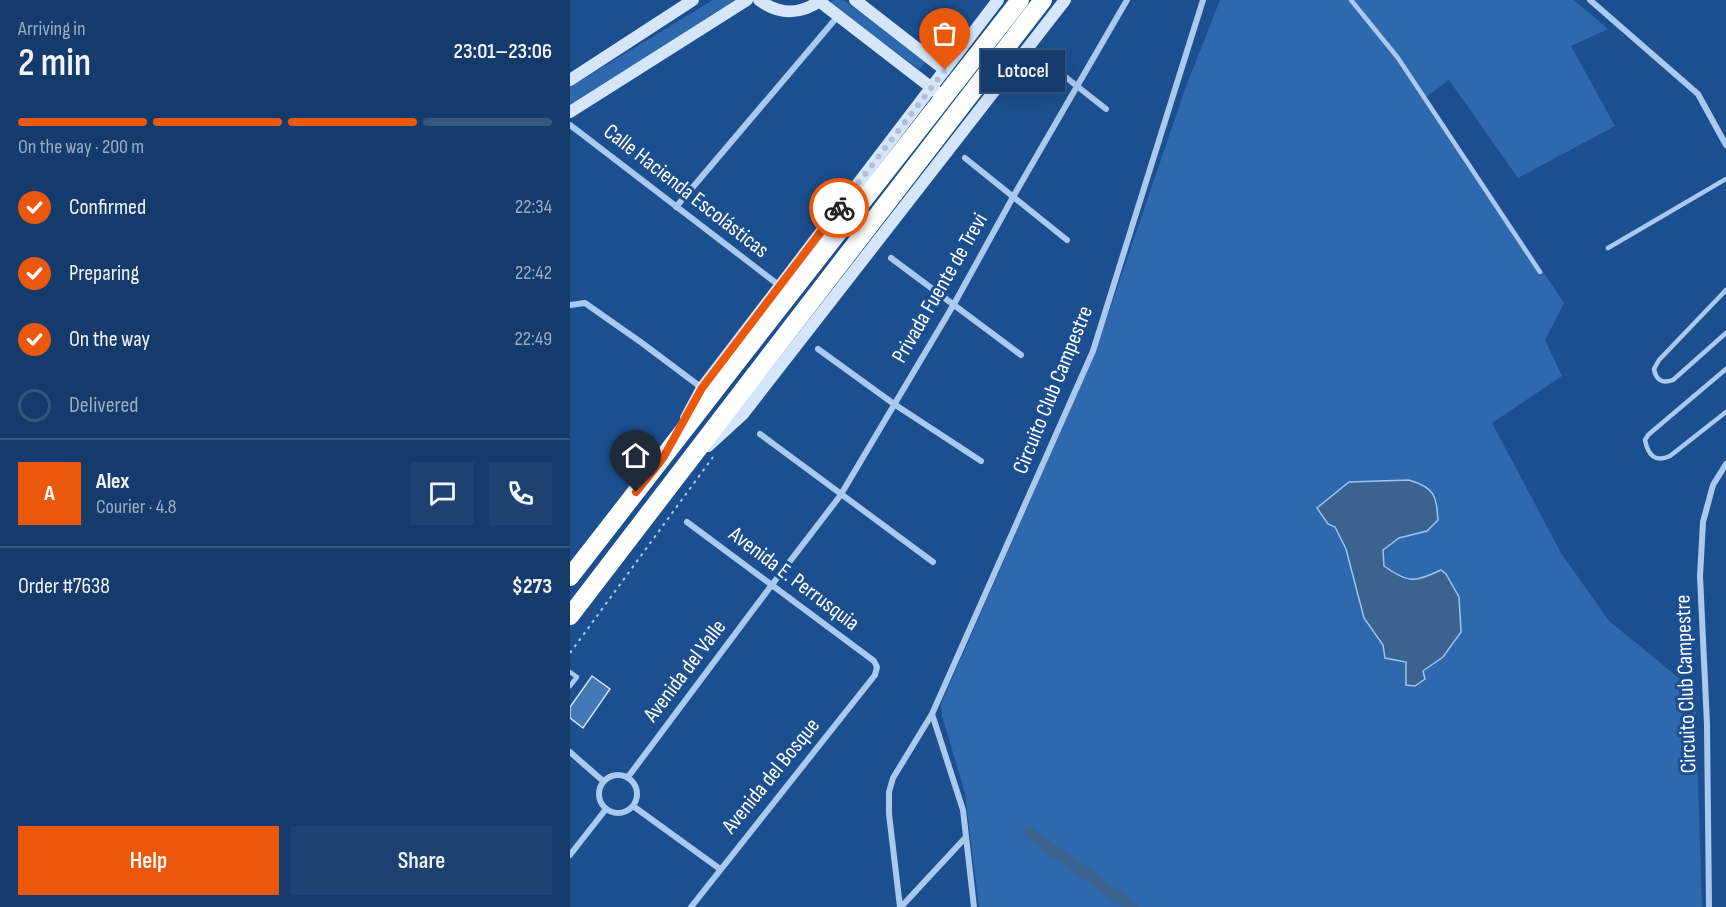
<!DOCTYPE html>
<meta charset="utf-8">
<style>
:root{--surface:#143b6b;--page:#1d4271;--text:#f1f3f6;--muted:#9dadc1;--line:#33557e;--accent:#ea580c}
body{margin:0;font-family:"Sofia Sans Condensed",sans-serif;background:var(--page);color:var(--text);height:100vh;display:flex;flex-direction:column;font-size:22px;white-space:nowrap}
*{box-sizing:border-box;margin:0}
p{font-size:20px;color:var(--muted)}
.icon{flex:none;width:33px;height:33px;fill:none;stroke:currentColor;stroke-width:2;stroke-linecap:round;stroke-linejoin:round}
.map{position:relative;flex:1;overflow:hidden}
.panel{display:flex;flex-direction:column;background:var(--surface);width:570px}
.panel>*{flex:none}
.pin{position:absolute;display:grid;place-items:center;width:51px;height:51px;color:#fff;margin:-62px -26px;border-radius:50% 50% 50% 0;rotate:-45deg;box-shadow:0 0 6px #0007}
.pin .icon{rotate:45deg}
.courier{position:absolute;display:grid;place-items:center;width:60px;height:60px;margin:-30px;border:4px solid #ea580c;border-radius:50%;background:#fff;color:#222;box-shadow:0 2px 8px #0007}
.bubble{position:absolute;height:42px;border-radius:0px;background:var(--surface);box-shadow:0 6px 24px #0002,0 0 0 2px var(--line);font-size:20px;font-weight:600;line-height:42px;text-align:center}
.overview em{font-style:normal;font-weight:600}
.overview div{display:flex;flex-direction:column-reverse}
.overview{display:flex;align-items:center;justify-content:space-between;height:102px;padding:0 18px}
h1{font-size:39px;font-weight:600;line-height:45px}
.bar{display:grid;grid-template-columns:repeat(4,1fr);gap:9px 6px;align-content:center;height:72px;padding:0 18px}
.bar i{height:8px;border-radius:4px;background:var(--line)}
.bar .current{background:var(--accent)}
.bar p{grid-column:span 4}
.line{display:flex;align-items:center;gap:15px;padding:0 18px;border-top:2px solid var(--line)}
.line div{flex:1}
.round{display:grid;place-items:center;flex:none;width:63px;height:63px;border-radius:0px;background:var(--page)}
ol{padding:0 18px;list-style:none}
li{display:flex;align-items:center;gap:18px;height:66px}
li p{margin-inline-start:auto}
li .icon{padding:6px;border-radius:50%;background:var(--accent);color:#fff;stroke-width:4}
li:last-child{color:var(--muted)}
li i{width:33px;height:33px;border:3px solid var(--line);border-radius:50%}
.button{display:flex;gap:12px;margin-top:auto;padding:12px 18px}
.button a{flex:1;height:69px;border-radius:0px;background:var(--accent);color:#fff;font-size:24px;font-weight:600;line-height:69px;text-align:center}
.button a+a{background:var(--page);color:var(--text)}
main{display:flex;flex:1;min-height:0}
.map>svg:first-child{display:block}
</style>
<main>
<section class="panel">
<div class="overview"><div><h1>2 min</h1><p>Arriving in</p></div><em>23:01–23:06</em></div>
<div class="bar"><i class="current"></i><i class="current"></i><i class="current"></i><i></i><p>On the way · 200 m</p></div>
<ol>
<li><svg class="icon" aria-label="check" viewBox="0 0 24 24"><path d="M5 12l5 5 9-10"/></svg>Confirmed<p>22:34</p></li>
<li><svg class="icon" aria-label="check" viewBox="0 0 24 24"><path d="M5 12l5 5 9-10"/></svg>Preparing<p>22:42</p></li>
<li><svg class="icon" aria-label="check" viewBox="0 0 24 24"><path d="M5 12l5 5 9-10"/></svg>On the way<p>22:49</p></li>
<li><i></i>Delivered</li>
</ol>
<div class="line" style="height:108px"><b class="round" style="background:var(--accent);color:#fff">A</b><div><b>Alex</b><p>Courier · 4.8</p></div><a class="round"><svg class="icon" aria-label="chat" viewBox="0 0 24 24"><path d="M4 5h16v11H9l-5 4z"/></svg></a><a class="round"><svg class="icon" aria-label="phone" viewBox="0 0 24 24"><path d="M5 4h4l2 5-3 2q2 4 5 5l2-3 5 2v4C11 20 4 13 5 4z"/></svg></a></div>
<div class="line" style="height:78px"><div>Order #7638</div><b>$273</b></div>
<div class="button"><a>Help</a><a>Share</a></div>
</section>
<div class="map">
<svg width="1156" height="907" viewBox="0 0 1156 907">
<rect width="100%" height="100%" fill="#1b4f8f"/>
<path fill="#2e69ad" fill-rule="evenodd" d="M143 0H170L0 106V87Z
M263 0H273L358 60 349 69 259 3Z
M650 0H1004L1038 29 1001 46 1045 126 948 178 879 80 856 97 994 303 975 340 992 376 922 423 991 553 1039 621 1125 691 1132 907H409L395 793 372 716 371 704 525 353 615 89ZM780 482 801 483 857 531 829 538 813 550 814 566 834 580 854 578 873 657 836 685V662L813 645 798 625 776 549 765 527 771 489Z"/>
<path fill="#3c6290" stroke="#9cc4f0" stroke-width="1.5" d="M839 480C865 488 866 495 868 520L857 531 829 538 813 550 814 566C838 583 844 583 871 570L876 574 889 597 891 632 873 657 853 671 855 679 845 686 836 685V662L815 658 813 645 794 618 776 549 765 527 758 524 747 508 779 482Z"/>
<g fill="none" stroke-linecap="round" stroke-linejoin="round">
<path stroke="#3c6290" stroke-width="12" d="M459 833 562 907"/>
</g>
<path fill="#4478b7" stroke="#cfe3fa" stroke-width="1.5" d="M22 676 40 689 13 728 0 718V707Z"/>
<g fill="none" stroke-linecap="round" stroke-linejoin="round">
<path stroke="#a9c9ee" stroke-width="2" stroke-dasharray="3 4.5" stroke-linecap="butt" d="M0 653 143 457"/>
<path stroke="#a9c9ee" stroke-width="4.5" d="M781 0 828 58 970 272
M1038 248 1156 179
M1156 290 1089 360 1084 369C1086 380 1092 384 1103 380L1156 333
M1156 369 1078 435 1075 440C1078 455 1085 463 1100 456L1156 412
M0 672 7 677 0 686"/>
<path stroke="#a9c9ee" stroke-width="6" d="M1020 0 1128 94 1156 145
M474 60 536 109
M0 125 210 286
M395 158 497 240
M106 207 268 16
M321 258 451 355
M0 305 15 303 72 343 132 388
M248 349 324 404 411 461
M190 434 363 562
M117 522 304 661 307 667 305 675 121 907
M362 714 393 810 404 907
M0 752 33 781
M29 794a19 19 0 1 1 38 0a19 19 0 1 1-38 0Z
M58 777 201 586 270 496 384 304 443 197 557 0
M63 806 150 869
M0 855 36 809
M330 907 319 814V792L323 778 362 714 523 351 633 0
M331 907 396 837
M1139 907 1137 724 1130 576 1133 522 1143 485 1156 464"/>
<path stroke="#d6e6fa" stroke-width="12" d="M189 0C209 15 231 15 251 0
M285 0 375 70
M249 1 367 92
M0 80 123 0
M0 112 177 0
M116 418 132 388 428 0
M138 446 173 414 495 0"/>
<path stroke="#fff" stroke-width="18" d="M0 577 181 344
M0 616 200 355"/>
<path stroke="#fff" stroke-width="18" d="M181 344 450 0
M200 355 473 0"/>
</g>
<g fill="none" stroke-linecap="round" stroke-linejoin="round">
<path stroke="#afc1d8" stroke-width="6" stroke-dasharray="0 10.8" d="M269 208 375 70"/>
<path stroke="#ea580c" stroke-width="8" d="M66 492 93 458 132 388 269 208"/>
</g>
<g text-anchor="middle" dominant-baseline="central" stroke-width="6" stroke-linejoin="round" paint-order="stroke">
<g font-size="22" fill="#fff" stroke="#1b4f8f">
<text transform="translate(116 191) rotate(38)">Calle Hacienda Escolásticas</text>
<text transform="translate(370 288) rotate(-60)">Privada Fuente de Trevi</text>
<text transform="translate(483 390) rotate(-68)">Circuito Club Campestre</text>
<text transform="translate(224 579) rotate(37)">Avenida E. Perrusquia</text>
<text transform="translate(115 671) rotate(-53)">Avenida del Valle</text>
<text transform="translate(1116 684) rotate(-92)">Circuito Club Campestre</text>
<text transform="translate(201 776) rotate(-51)">Avenida del Bosque</text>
</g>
</g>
</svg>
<div class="pin" style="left:375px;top:70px;background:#ea580c"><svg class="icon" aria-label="bag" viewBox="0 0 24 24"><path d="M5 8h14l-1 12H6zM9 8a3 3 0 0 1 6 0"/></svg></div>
<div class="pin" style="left:66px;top:492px;background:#1f2937"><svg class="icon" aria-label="home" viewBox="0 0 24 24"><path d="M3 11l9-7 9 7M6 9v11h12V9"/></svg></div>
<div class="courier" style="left:269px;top:208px"><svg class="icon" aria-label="bike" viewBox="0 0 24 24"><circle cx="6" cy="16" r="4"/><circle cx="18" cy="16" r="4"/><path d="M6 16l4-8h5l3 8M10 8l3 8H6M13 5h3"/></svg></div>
<div class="bubble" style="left:411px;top:50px;width:84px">Lotocel</div>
</div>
</main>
